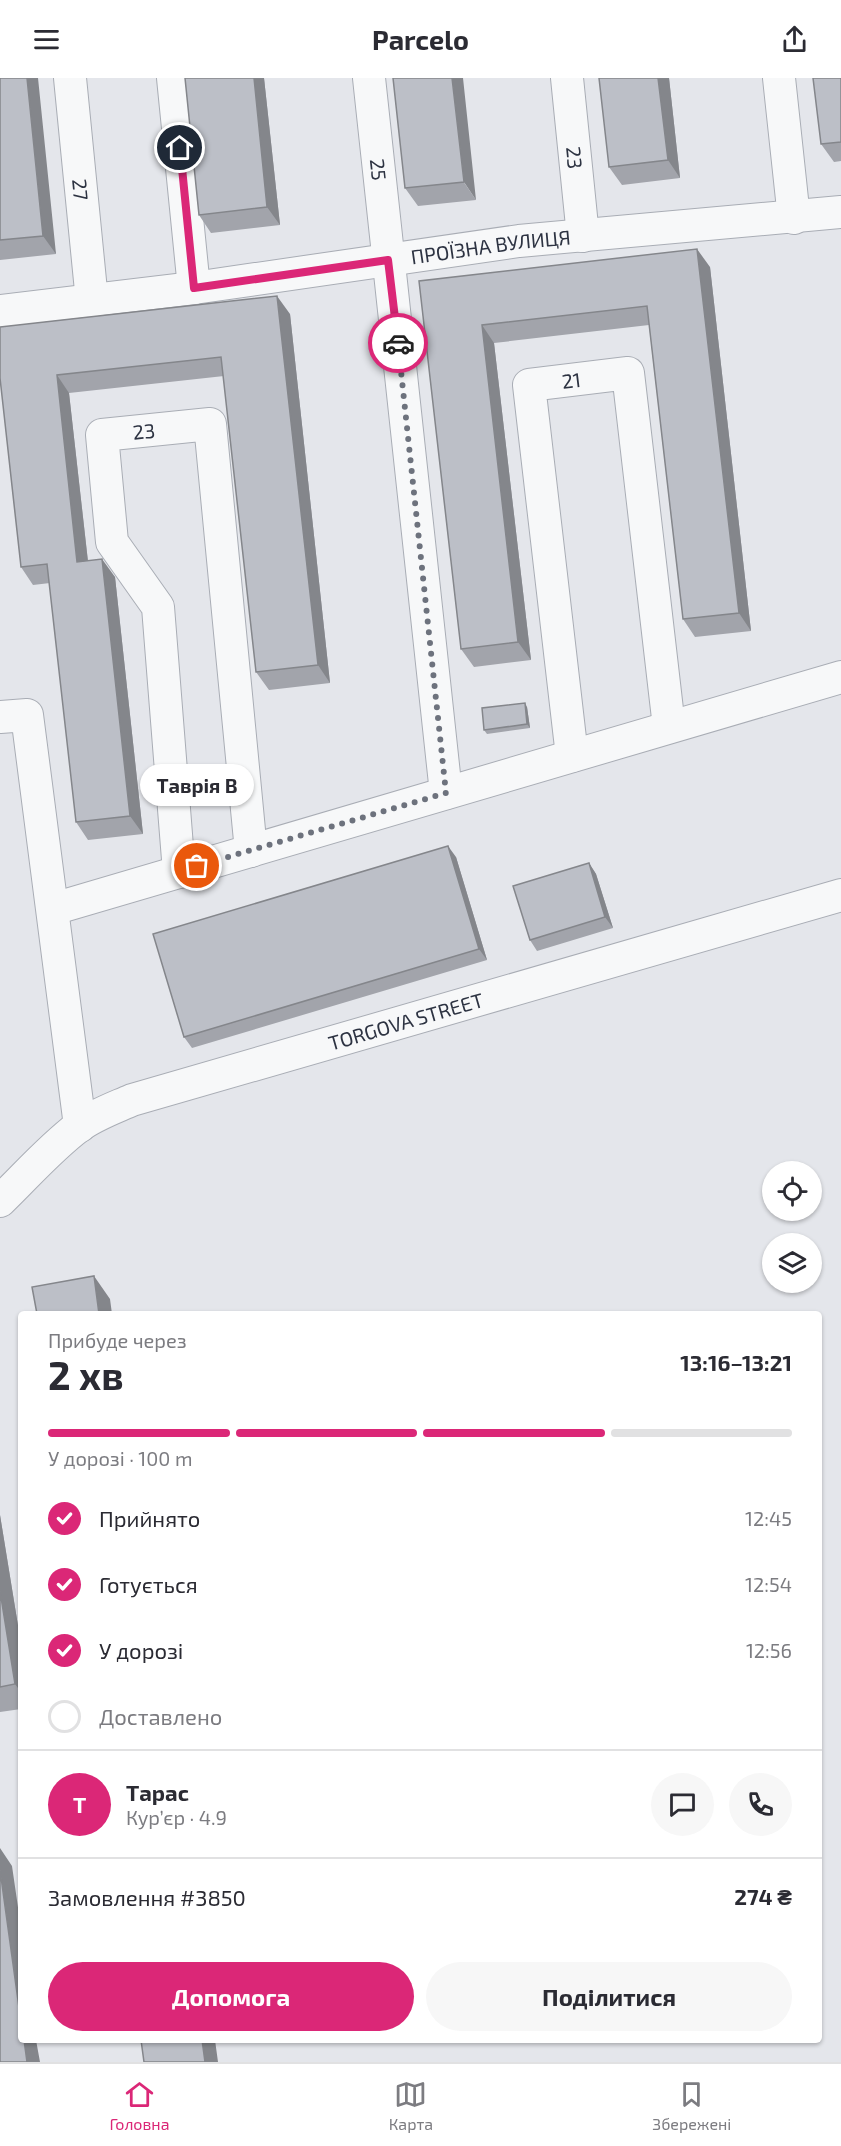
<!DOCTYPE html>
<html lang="uk">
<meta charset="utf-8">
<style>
:root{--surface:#fff;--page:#f7f7f7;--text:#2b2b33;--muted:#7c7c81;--line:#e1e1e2;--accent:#db2777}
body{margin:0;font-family:"Exo 2",sans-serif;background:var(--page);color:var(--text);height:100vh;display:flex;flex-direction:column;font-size:22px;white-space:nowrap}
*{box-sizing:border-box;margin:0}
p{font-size:20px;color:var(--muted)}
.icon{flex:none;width:33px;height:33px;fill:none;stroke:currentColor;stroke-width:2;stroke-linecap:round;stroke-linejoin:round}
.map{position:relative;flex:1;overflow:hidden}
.panel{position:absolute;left:18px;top:1233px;width:804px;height:732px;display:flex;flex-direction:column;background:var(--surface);border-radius:6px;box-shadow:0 2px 4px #0004}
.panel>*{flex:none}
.buttons{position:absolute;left:762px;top:1083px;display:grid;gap:12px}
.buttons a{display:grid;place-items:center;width:60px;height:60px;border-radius:50%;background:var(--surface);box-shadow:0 2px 4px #0004;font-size:30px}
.pin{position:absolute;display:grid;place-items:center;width:51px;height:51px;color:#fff;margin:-26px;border:3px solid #fff;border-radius:50%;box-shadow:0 2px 6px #0007}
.courier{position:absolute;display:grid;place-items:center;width:60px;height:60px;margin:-30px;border:4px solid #db2777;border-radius:50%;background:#fff;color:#222;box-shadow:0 2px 8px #0007}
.bubble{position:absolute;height:42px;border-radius:21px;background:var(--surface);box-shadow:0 2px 4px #0004;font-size:20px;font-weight:700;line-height:42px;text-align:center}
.headline em{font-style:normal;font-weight:700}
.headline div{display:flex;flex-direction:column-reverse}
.headline{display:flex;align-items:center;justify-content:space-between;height:102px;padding:0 30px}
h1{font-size:39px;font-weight:700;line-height:45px}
.bar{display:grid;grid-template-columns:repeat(4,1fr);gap:9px 6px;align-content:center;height:72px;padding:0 30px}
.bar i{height:8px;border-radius:4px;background:var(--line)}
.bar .active{background:var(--accent)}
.bar p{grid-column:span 4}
.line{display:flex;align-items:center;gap:15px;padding:0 30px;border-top:2px solid var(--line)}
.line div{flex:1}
.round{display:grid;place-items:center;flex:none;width:63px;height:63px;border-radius:32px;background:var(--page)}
ol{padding:0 30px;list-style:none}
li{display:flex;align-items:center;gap:18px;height:66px}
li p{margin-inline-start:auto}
li .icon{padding:6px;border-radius:50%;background:var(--accent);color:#fff;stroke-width:4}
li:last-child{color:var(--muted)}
li i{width:33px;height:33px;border:3px solid var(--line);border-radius:50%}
.primary-button{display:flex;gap:12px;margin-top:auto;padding:12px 30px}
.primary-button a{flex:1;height:69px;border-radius:36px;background:var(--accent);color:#fff;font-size:24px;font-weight:700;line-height:69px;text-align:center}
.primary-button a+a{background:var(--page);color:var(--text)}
header{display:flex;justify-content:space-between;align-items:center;height:78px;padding:0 30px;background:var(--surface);font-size:27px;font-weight:700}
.menu{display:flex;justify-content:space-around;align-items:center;height:84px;border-top:2px solid var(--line);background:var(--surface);font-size:16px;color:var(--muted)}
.menu a{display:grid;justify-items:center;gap:3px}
.menu .active{color:var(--accent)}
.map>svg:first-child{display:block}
</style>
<header><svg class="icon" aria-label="menu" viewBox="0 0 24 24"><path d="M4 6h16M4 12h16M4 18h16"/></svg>Parcelo<svg class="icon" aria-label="share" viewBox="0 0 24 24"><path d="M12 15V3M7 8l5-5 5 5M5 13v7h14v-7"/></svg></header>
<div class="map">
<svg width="841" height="1984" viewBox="0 0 841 1984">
<rect width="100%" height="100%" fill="#e4e6eb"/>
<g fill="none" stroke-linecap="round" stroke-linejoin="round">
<g stroke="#a9adb5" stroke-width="34">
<g id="minor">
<path id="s1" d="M70 0 92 223"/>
<path d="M173 0 194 210"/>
<path id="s2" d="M369 0 446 715"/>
<path id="s3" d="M567 0 583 158"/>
<path d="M779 0 794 140"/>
<path id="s4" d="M0 233 194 210 519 163 841 134"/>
<path d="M0 639 27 637 80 1048"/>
<path id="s5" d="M572 678 529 307 628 295 669 649"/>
<path id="s6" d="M179 794 158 529 112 464 102 357 210 346 251 773"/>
<path d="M53 831 841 599"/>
<path id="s7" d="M0 1123C26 1098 49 1071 78 1049 94 1037 114 1030 132 1022L841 817"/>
</g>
</g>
<use href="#minor" stroke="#f7f8f9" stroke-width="32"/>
</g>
<path fill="#a2a4ab" d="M0 0 56 176 0 182Z
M185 0H264L280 147 211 155 199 137Z
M393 0 476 122 418 128 405 110Z
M669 0 680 100 622 107 609 89Z
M841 0V83L834 84 821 66Z
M710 189 751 553 695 559 683 541 649 247 494 265 531 582 474 589 461 571 419 203Z
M290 236 330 605 269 612 256 594 224 298 69 315 88 483 115 499 143 756 88 762 76 744 50 505 33 507 21 489 0 300Z
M527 629 530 650 487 656 484 652Z
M456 779 487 882 192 970 184 959Z
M589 785 596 796 613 850 537 873 530 862Z
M0 1437 21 1566V1631L0 1634Z"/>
<path fill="#84868b" d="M27 0H38L56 176 43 158Z
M254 0H264L280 147 267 129Z
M452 0H463L476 122 464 104Z
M658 0H669L680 100 668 82Z
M697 171 710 189 751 553 739 535Z
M277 218 290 236 330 605 318 587Z
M482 247 494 265 531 582 518 564Z
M57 297 69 315 90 502 77 484Z
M102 481 115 499 143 756 130 738Z
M525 625 527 629 530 650 527 646Z
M448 768 456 779 487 882 479 871Z
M589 785 596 796 613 850 605 839Z
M94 1198 110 1221 112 1236H99Z
M0 1437 21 1566V1614L15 1606 0 1513Z
M0 1770 12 1788 21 1850V1944L0 1792Z
M24 1962H36L40 1984H27Z
M202 1962H215L218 1984H205Z"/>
<path fill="#bcbfc7" stroke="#84868b" stroke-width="1.5" d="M0 0H27L43 158 0 162Z
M185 0H254L267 129 199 137Z
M393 0H452L464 104 405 110Z
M599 0H658L668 82 609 89Z
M813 0H841V64L821 66Z
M697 171 739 535 683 541 647 228 482 247 518 564 461 571 419 203Z
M277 218 318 587 256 594 221 279 57 297 77 484 102 481 130 738 76 744 47 486 21 489 0 300V249Z
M525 625 527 646 484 652 482 630Z
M448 768 479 871 184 959 153 856Z
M589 785 605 839 530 862 513 808Z
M94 1198 99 1236H37L32 1209Z
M0 1513 15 1606 0 1609Z
M0 1792 21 1944V1962H24L27 1984H0Z
M141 1962H202L205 1984H144Z"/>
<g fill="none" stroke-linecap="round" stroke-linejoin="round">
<path stroke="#6d727d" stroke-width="6" stroke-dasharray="0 10.8" d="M197 788 446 715 398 265"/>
<path stroke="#db2777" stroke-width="8" d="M180 70 194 210 388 182 398 265"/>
</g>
<g text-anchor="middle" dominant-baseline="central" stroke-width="6" stroke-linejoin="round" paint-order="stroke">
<g font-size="20" fill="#2d3342" stroke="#f4f6f8">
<text stroke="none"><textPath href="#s3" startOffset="80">23</textPath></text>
<text stroke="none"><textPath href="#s2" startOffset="92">25</textPath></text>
<text stroke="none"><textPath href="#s1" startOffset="112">27</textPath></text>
<text stroke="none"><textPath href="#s4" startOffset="495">ПРОЇЗНА ВУЛИЦЯ</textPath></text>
<text stroke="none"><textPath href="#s5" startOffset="416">21</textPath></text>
<text stroke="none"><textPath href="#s6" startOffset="495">23</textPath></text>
<text stroke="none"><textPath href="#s7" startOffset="453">TORGOVA STREET</textPath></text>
</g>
</g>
</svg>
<div class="buttons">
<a><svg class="icon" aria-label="locate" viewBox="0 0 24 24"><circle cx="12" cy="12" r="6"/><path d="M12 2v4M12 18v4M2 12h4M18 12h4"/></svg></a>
<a><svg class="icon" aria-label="layers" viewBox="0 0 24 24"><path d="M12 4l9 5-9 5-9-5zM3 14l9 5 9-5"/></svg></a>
</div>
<div class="pin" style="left:197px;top:788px;background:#ea580c"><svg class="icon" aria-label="bag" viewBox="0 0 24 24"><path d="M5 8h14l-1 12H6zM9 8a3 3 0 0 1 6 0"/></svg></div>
<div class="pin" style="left:180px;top:70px;background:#1f2937"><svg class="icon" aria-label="home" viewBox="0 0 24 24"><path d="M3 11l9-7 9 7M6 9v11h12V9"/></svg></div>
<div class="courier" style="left:398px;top:265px"><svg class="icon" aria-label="car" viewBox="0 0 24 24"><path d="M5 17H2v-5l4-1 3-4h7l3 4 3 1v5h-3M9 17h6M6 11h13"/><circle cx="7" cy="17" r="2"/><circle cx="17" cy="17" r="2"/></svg></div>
<div class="bubble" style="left:140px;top:686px;width:114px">Таврія В</div>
<section class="panel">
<div class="headline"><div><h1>2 хв</h1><p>Прибуде через</p></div><em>13:16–13:21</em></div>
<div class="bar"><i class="active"></i><i class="active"></i><i class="active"></i><i></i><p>У дорозі · 100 m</p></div>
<ol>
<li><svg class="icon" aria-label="check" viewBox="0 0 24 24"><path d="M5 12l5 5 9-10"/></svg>Прийнято<p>12:45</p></li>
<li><svg class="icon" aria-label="check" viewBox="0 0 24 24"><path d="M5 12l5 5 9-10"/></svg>Готується<p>12:54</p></li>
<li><svg class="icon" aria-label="check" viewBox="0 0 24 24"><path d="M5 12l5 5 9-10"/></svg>У дорозі<p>12:56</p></li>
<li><i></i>Доставлено</li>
</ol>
<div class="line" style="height:108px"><b class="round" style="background:var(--accent);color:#fff">Т</b><div><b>Тарас</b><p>Кур’єр · 4.9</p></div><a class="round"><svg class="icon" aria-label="chat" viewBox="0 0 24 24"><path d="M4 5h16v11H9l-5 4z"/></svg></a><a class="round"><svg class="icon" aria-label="phone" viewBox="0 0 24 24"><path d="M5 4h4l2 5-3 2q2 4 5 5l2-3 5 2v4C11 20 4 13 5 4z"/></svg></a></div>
<div class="line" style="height:78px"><div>Замовлення #3850</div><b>274 ₴</b></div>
<div class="primary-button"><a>Допомога</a><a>Поділитися</a></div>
</section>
</div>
<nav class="menu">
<a class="active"><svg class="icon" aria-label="home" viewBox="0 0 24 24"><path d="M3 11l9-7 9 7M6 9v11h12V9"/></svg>Головна</a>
<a><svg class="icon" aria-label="map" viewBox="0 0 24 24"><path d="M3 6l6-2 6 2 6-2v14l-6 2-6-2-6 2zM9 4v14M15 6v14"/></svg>Карта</a>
<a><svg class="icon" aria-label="saved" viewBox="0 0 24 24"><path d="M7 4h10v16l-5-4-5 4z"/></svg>Збережені</a>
</nav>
